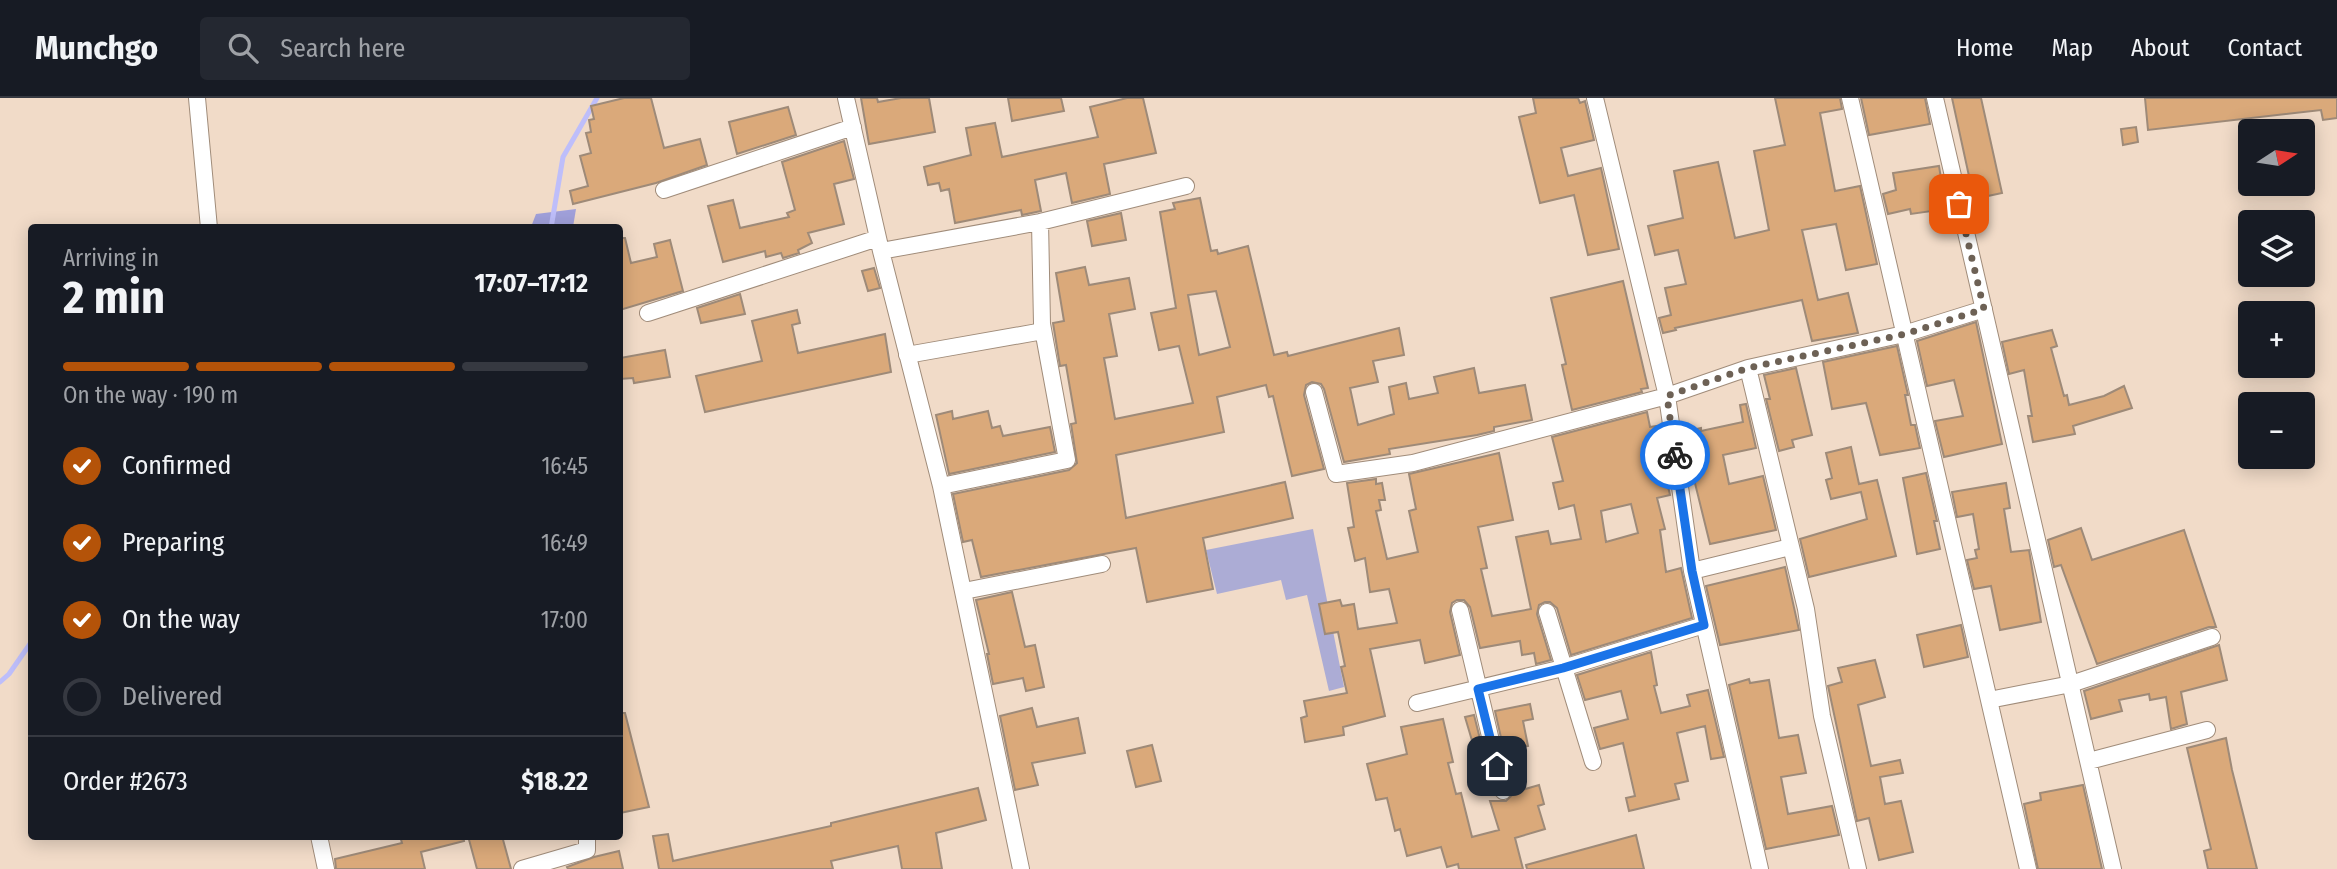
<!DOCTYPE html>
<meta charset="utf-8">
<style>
:root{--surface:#171b24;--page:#242831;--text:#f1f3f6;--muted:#9ea1a6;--line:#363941;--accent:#b45309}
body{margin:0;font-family:"Fira Sans Condensed",sans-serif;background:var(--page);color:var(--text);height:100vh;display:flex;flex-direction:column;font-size:26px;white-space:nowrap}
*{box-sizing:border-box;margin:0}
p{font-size:23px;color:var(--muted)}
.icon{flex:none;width:38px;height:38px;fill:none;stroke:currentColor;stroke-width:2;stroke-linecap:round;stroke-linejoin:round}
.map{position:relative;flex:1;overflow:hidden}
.sheet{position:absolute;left:28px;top:126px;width:595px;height:616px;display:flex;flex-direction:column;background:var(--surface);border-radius:7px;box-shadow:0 4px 18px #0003}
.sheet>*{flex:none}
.needle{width:46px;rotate:78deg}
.fabs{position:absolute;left:2238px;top:21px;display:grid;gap:14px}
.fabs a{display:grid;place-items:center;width:77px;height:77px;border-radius:7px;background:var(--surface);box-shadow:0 4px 18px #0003;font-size:35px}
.pin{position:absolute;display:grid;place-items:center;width:60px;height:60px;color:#fff;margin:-30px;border-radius:14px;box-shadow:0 4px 10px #0006}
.courier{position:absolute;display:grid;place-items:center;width:70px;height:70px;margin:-35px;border:5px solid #1a73e8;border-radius:50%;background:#fff;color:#222;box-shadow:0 2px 9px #0007}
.head em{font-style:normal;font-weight:700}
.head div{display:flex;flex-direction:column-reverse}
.head{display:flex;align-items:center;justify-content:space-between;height:119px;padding:0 35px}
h1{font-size:46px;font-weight:700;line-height:52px}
.bar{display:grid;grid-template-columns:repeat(4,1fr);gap:10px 7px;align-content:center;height:84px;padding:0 35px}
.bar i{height:9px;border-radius:5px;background:var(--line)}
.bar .on{background:var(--accent)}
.bar p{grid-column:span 4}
.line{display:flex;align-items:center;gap:18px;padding:0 35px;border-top:2px solid var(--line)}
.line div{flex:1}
ol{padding:0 35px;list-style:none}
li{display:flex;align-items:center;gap:21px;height:77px}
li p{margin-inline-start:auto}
li .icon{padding:7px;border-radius:50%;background:var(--accent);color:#fff;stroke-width:4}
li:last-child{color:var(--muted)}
li i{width:38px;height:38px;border:4px solid var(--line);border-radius:50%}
header{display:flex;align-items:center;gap:42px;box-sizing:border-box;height:98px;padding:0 35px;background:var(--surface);border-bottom:2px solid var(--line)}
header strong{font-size:33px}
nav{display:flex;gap:38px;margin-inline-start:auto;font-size:24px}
.search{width:490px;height:63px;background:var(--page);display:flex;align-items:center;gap:18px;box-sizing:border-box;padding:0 24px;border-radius:7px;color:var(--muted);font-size:26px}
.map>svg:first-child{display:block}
</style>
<header>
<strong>Munchgo</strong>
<div class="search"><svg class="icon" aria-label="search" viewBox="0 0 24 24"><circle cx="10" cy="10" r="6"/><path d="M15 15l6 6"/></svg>Search here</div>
<nav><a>Home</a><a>Map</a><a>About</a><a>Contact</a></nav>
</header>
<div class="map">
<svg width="2337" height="771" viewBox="0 0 2337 771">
<rect width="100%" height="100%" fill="#f1dbc8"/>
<path fill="#acacd5" d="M1313 431 1344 589 1329 593 1307 497 1286 502 1281 482 1217 496 1206 452Z"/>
<path fill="#a0a0da" d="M576 111 573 129H531L536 116Z"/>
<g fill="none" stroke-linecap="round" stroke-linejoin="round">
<path stroke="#bebefa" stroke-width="5" d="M551 130 563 59 597 0
M0 584 9 576 32 543"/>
</g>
<path fill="#daa97a" stroke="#9e8a78" stroke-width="2" fill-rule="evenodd" d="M624 0H651L664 50 700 41 707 67 656 85 573 106 570 93 588 88 580 58 591 55 586 35 591 34 589 22 594 21 591 8Z
M861 0H877L878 4 901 0H929L935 34 869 46Z
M1008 0H1061L1064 13 1012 23Z
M1127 0H1143L1156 55 1104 66 1110 96 1072 105 1066 75 1035 82 1041 113 1022 117 1021 112 955 125 949 91 941 93 939 85 928 87 924 69 971 57 966 30 995 25 1002 59 1098 39 1090 9Z
M1533 0H1578L1580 5 1585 3 1594 42 1561 50 1568 78 1601 70 1619 151 1588 157 1574 97 1540 105 1519 19 1536 15Z
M1775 0H1840L1842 11 1820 15 1835 93 1860 88 1877 166 1846 172 1836 126 1802 132 1818 202 1848 195 1858 235 1812 243 1802 202 1675 230 1676 232 1663 235 1659 220 1671 217 1665 190 1686 186 1678 152 1655 157 1648 128 1683 120 1674 73 1718 64 1735 140 1769 132 1754 53 1785 47Z
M1861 0H1925L1930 26 1869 37Z
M1952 0H1981L2002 95 1974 101Z
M2145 0H2337V20L2323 22 2321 12 2148 32Z
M788 9 796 37 737 56 729 24Z
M2136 29 2138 44 2123 47 2121 31Z
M844 43 854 81 834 86 844 126 808 135 812 145 798 152 799 155 783 160 781 155 766 159 765 153 723 164 708 108 733 102 740 130 789 119 787 115 795 112 782 64Z
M1939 68 1946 111 1911 116 1910 111 1888 116 1883 96 1896 92 1893 75Z
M1200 100 1211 153 1217 152 1218 156 1248 148 1274 257 1287 254 1288 258 1399 230 1404 257 1373 263 1378 284 1350 290 1358 327 1394 316 1389 289 1406 285 1409 301 1438 295 1434 279 1474 270 1479 295 1525 287 1532 322 1494 329V333L1477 337 1389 351 1390 356 1344 364 1324 291 1321 286 1312 284 1306 287 1304 297 1324 371 1292 378 1273 298 1269 299 1266 287 1217 299 1224 334 1116 357 1126 420 1285 384 1293 420 1203 440 1213 491 1147 504 1136 450 981 479 972 442 963 444 953 396 1069 372 1077 365 1071 326 1076 325 1066 267 1060 268 1053 225 1064 223 1056 175 1085 169 1089 187 1129 180 1135 211 1109 216 1117 258 1104 260 1115 321 1193 305 1179 248 1159 252 1151 215 1176 210 1160 114 1175 111 1173 105ZM1216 193 1230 249 1199 257 1188 197Z
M1121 115 1126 142 1092 148 1087 123Z
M620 140H625L631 165 657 159 654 146 670 142 683 193 620 212Z
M874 170 880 190 868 193 862 173Z
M1623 183 1648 290 1641 291 1642 294 1572 312 1562 267 1566 266 1551 200Z
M740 196 745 216 701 225 697 210Z
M797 212 800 225 792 227 798 255 885 236 891 274 705 314 696 278 762 263 752 223Z
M1976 224 2002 346 1944 359 1935 323 1963 318 1954 282 1927 288 1917 243Z
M2052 232 2057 248 2051 250 2064 298 2067 297 2069 307 2104 298 2124 288 2132 310 2073 328 2075 336 2033 344 2028 318H2032L2024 272 2009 276 2002 244Z
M1897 248 1908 297H1905L1911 327H1915L1920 350 1880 357 1866 305 1832 311 1823 264Z
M665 252 670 279 634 285 633 280 620 281V260Z
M1796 270 1812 337 1792 342 1794 349 1779 353 1766 301H1770L1764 277Z
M1746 306 1756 350 1723 357 1729 386 1763 378 1776 432 1710 446 1690 365H1687L1683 334 1701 330V333L1743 324 1740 307Z
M952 313 953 321 988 313 992 330 1000 328 1003 338 1050 329 1055 354 949 376 936 317Z
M1647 314 1650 329 1657 328 1659 339 1662 338 1667 370 1664 371 1670 397 1657 400 1665 431 1660 432 1666 474 1681 470 1692 520 1571 557 1557 510 1550 504H1545L1539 507 1537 516 1551 562 1536 566 1534 555 1522 557 1520 543 1480 550 1470 509 1464 502H1457L1452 505 1450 514 1460 557 1425 565 1420 542 1370 551 1385 618 1343 629 1344 637 1305 644 1301 620 1307 618 1304 603 1347 595 1341 569 1345 568 1338 534 1325 536 1319 506 1340 502 1342 508 1354 506 1358 531 1397 525 1389 491 1370 494 1365 460 1355 463 1348 430 1354 429 1347 385 1376 381V386L1382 385 1385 402H1379L1381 412 1376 413 1387 461 1418 454 1409 413 1416 411 1409 376 1499 355 1513 422 1478 429 1487 470 1481 471 1492 518 1531 511 1516 439 1548 433 1551 446 1581 441 1574 407 1559 411 1553 385 1563 383 1552 339ZM1631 406 1638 435 1606 444 1601 413Z
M1851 349 1859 386 1877 382 1896 458 1809 479 1800 441 1867 421 1861 394 1831 401 1826 382 1832 380 1826 355Z
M1926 375 1937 423H1934L1940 451 1917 456 1903 380Z
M2006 385 2010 410 2004 411 2011 454 2029 452 2041 524 2000 532 1991 488 1974 491 1967 462 1977 460 1975 452 1979 451 1973 416 1957 419 1952 394Z
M2081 430 2092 462 2184 432 2216 529H2209L2097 566 2061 467 2054 469 2048 442Z
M1785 469 1799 532 1720 547 1706 488Z
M1012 494 1025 549 1035 547 1044 589 1026 593 1023 580 993 586 987 556H989L976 502Z
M1961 527 1968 559 1924 569 1917 537Z
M2219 547 2227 582 2181 594 2187 626 2171 631 2166 599 2150 602 2149 596 2119 602 2122 613 2091 621 2084 593Z
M1651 554 1657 587 1654 588 1661 615 1690 608 1687 597 1708 592 1724 659 1711 661 1705 628 1677 635 1688 683 1675 686 1679 701 1629 713 1626 700 1635 698 1623 645 1600 651 1594 630 1628 621 1621 593 1585 602 1577 577Z
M1875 562 1885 599 1858 607 1871 668 1900 662 1903 675 1880 679 1885 706 1901 703 1913 754 1879 762 1869 720 1857 723 1828 588 1842 584 1838 570Z
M1749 581 1750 585 1769 582 1779 640 1798 637 1806 675 1781 679 1788 716 1832 708 1839 737 1766 751 1729 587Z
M1530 606 1533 621 1523 623 1528 648 1504 653 1495 613Z
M1032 610 1037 629 1078 620 1085 655 1032 665 1038 687 1015 692 1000 618Z
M620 615H625L649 709 620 715Z
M1474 617 1481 645 1473 646 1465 619Z
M1443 621 1453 664 1448 665 1456 696 1461 695 1472 739 1499 732 1490 703H1506L1515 694 1539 687 1544 706 1538 708 1545 731 1515 740 1523 771H1459L1458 766 1447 769 1441 749 1407 758 1400 731 1395 733 1387 700 1376 702 1367 666 1407 656 1401 629Z
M2226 640 2232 672 2257 771H2208L2204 753 2211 751 2187 650Z
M1152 647 1161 683 1136 689 1127 653Z
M2083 687 2102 771H2038L2024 706 2041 702 2040 695Z
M978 690 986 722 936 735 942 771H902L898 748 831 763 833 771H659L653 738 668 736 673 763 831 728V725Z
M1636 737 1644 771H1527L1526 767Z
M400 738H463L464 743 421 754 425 771H336L335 761 402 745Z
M468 738H502L511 771H477Z
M619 753 623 771H568L567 769 594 759Z"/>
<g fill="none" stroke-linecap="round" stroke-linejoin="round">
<g stroke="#a08c7a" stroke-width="18">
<path id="minor" d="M197 0 209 130
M846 0 881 153 941 388 1021 771
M1595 0 1667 298 1692 473 1760 771
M1850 0 2028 771
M1935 0 2113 771
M664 92 853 29
M881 153 1040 124 1186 88
M648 215 878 140
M907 257 1043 233
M1748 270 1806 511 1822 618 1858 771
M1314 294 1336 376 1413 365 1667 298 1748 270 1904 236 1984 211
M941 388 1067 362 1042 226 1040 124
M1692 473 1790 449
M964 493 1102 466
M1460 512 1503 693
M1547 514 1593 664
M1989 602 2071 586 2212 539
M1417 605 1563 570 1704 527
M2089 663 2207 632
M319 738 326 771
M522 771 587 752V738"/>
</g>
<use href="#minor" stroke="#fff" stroke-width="16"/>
</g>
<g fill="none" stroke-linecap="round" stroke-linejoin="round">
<path stroke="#6d6155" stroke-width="7" stroke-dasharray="0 12.6" d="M1675 357 1667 298 1748 270 1905 236 1984 211 1959 106"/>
<path stroke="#1a73e8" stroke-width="9" d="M1497 668 1478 591 1563 570 1704 527 1692 473 1675 357"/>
</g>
</svg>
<div class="fabs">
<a><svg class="needle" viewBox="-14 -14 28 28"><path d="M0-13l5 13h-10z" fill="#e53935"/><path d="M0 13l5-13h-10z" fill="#9ea1a6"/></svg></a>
<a><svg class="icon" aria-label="layers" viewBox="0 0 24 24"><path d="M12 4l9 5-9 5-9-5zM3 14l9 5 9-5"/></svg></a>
<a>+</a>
<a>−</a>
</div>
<div class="pin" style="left:1959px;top:106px;background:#ea580c"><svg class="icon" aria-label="bag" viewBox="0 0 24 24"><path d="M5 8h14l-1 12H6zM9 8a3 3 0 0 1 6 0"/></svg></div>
<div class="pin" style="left:1497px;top:668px;background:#1f2937"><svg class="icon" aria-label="home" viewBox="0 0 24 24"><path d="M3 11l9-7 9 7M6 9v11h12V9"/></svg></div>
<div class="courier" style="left:1675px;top:357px"><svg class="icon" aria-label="bike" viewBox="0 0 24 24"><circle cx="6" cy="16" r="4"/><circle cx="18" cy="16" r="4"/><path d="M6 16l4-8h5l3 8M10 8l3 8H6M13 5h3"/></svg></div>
<section class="sheet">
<div class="head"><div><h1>2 min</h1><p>Arriving in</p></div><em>17:07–17:12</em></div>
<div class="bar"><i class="on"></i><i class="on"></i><i class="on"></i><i></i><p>On the way · 190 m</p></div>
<ol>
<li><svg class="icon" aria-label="check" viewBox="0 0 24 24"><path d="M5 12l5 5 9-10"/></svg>Confirmed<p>16:45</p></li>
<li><svg class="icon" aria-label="check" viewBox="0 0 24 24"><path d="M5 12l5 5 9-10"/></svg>Preparing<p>16:49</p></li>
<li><svg class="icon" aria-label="check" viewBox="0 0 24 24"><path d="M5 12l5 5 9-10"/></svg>On the way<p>17:00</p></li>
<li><i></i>Delivered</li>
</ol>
<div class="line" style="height:91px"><div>Order #2673</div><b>$18.22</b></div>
</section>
</div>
